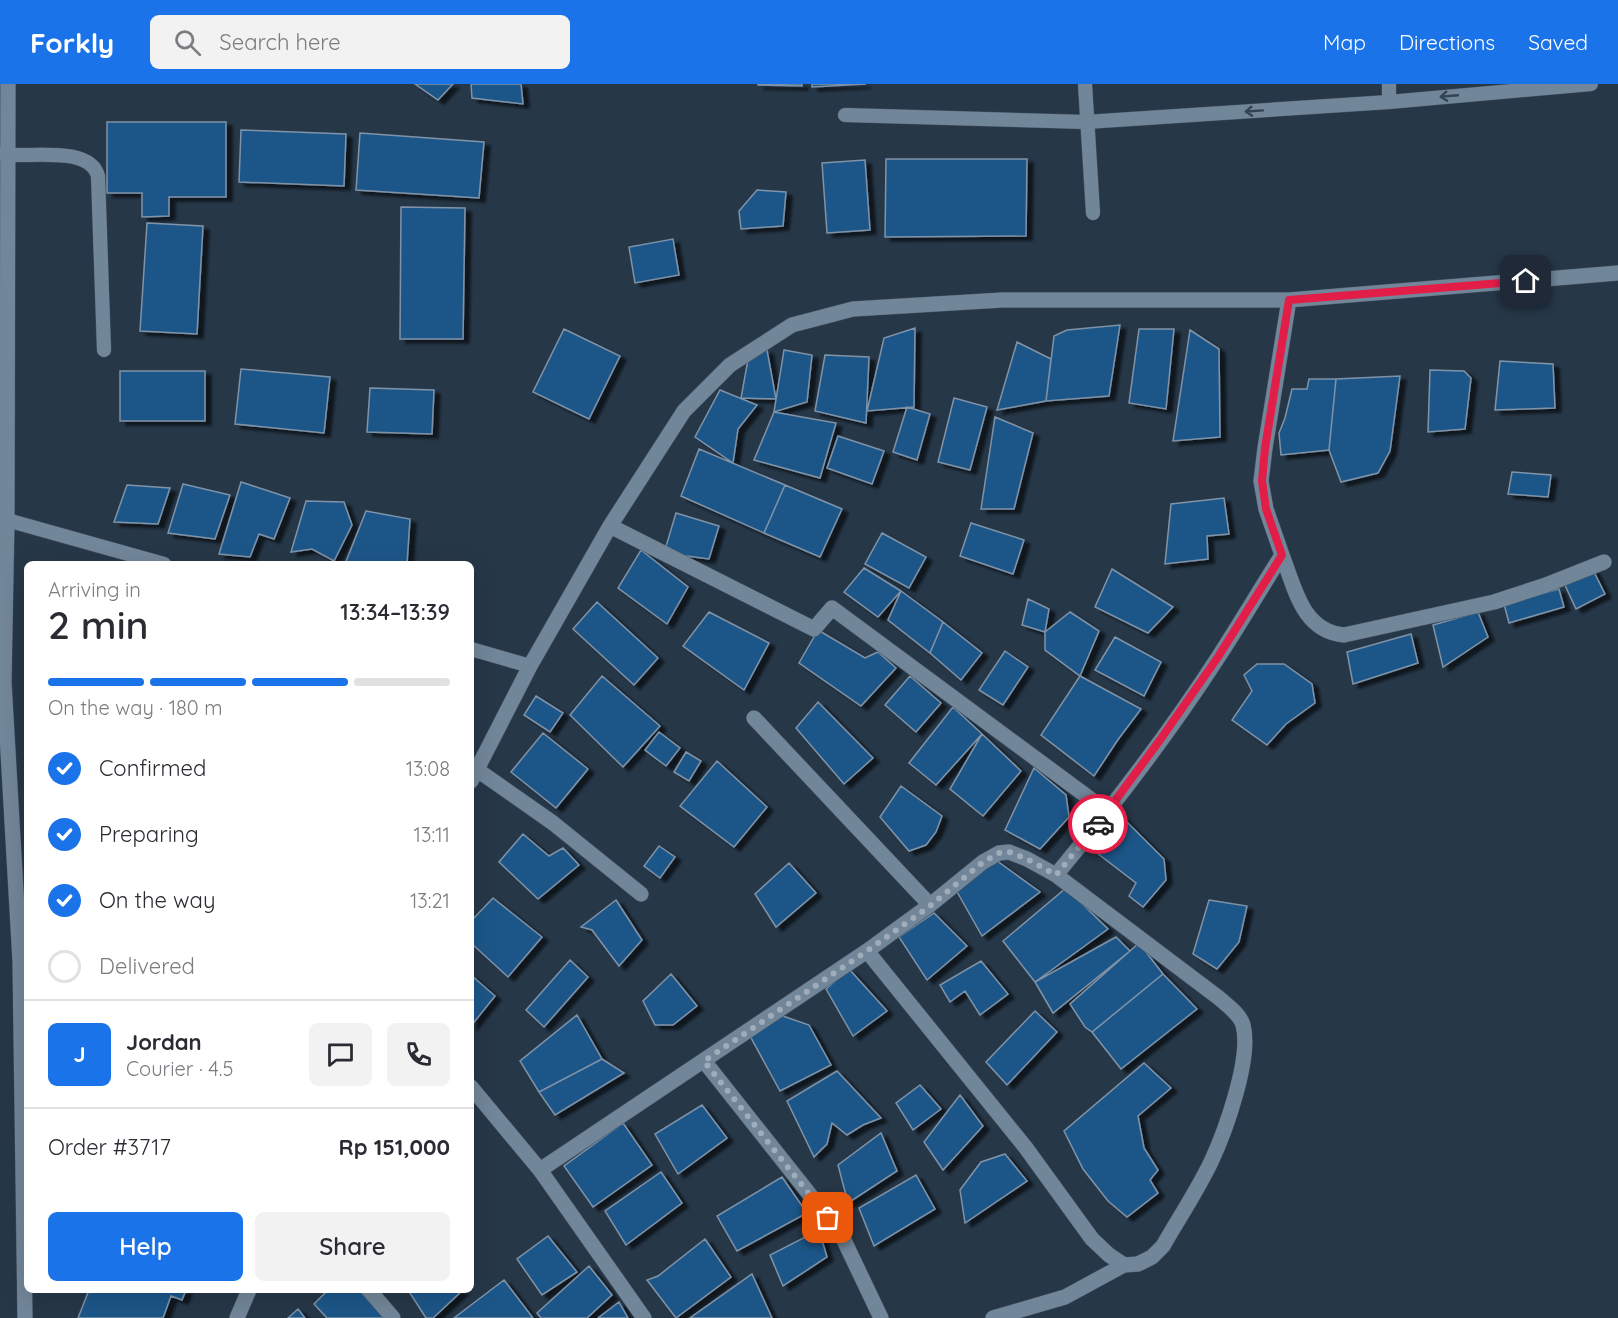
<!DOCTYPE html>
<meta charset="utf-8">
<style>
:root{--surface:#fff;--page:#f2f2f3;--text:#2b2b33;--muted:#7c7c81;--line:#e1e1e2;--accent:#1a73e8}
body{margin:0;font-family:Quicksand,sans-serif;background:var(--page);color:var(--text);height:100vh;display:flex;flex-direction:column;font-size:22px;white-space:nowrap}
*{box-sizing:border-box;margin:0}
p{font-size:20px;color:var(--muted)}
.icon{flex:none;width:33px;height:33px;fill:none;stroke:currentColor;stroke-width:2;stroke-linecap:round;stroke-linejoin:round}
.map{position:relative;flex:1;overflow:hidden}
.sheet{position:absolute;left:24px;top:477px;width:450px;height:732px;display:flex;flex-direction:column;background:var(--surface);border-radius:9px;box-shadow:0 6px 24px #0002}
.sheet>*{flex:none}
.pin{position:absolute;display:grid;place-items:center;width:51px;height:51px;color:#fff;margin:-26px;border-radius:12px;box-shadow:0 3px 9px #0006}
.courier{position:absolute;display:grid;place-items:center;width:60px;height:60px;margin:-30px;border:4px solid #e11d48;border-radius:50%;background:#fff;color:#222;box-shadow:0 2px 8px #0007}
.summary em{font-style:normal;font-weight:600}
.summary div{display:flex;flex-direction:column-reverse}
.summary{display:flex;align-items:center;justify-content:space-between;height:102px;padding:0 24px}
h1{font-size:39px;font-weight:600;line-height:45px}
.bar{display:grid;grid-template-columns:repeat(4,1fr);gap:9px 6px;align-content:center;height:72px;padding:0 24px}
.bar i{height:8px;border-radius:4px;background:var(--line)}
.bar .active{background:var(--accent)}
.bar p{grid-column:span 4}
.line{display:flex;align-items:center;gap:15px;padding:0 24px;border-top:2px solid var(--line)}
.line div{flex:1}
.round{display:grid;place-items:center;flex:none;width:63px;height:63px;border-radius:9px;background:var(--page)}
ol{padding:0 24px;list-style:none}
li{display:flex;align-items:center;gap:18px;height:66px}
li p{margin-inline-start:auto}
li .icon{padding:6px;border-radius:50%;background:var(--accent);color:#fff;stroke-width:4}
li:last-child{color:var(--muted)}
li i{width:33px;height:33px;border:3px solid var(--line);border-radius:50%}
.action{display:flex;gap:12px;margin-top:auto;padding:12px 24px}
.action a{flex:1;height:69px;border-radius:9px;background:var(--accent);color:#fff;font-size:24px;font-weight:600;line-height:69px;text-align:center}
.action a+a{background:var(--page);color:var(--text)}
header{display:flex;align-items:center;gap:36px;box-sizing:border-box;height:84px;padding:0 30px;background:var(--accent);color:#fff}
header strong{font-size:28px}
nav{display:flex;gap:33px;margin-inline-start:auto;font-size:21px}
.search{width:420px;height:54px;background:var(--page);display:flex;align-items:center;gap:15px;box-sizing:border-box;padding:0 21px;border-radius:9px;color:var(--muted);font-size:22px}
.map>svg:first-child{display:block}
</style>
<header>
<strong>Forkly</strong>
<div class="search"><svg class="icon" aria-label="search" viewBox="0 0 24 24"><circle cx="10" cy="10" r="6"/><path d="M15 15l6 6"/></svg>Search here</div>
<nav><a>Map</a><a>Directions</a><a>Saved</a></nav>
</header>
<div class="map">
<svg width="1618" height="1234" viewBox="0 0 1618 1234">
<defs>
<filter id="shadow"><feDropShadow dx="6" dy="4" stdDeviation="1.5" flood-color="#0009"/></filter>
</defs>
<rect width="100%" height="100%" fill="#263748"/>
<path fill="#1f5788" stroke="#7f93a8" stroke-width="1.5" filter="url(#shadow)" d="M415 0H453L438 16Z
M471 0H521L523 20 472 14Z
M758 0H802V2L758 1Z
M812 0H866L812 3Z
M107 38H226V113H169V132L142 133V109H107Z
M241 46 346 50 344 102 239 98Z
M360 49 484 58 479 114 356 106Z
M886 75H1027L1026 152 885 153Z
M865 76 870 146 827 149 822 79Z
M757 106 786 108 783 142 741 145 739 127Z
M401 123 465 124 463 255H400Z
M147 139 203 142 197 250 140 247Z
M673 155 679 191 635 199 629 163Z
M1120 241 1109 312 1046 317 1054 252 1067 246Z
M915 244 914 323 867 327 884 254Z
M564 245 620 272 589 335 533 308Z
M1139 245H1174L1166 325 1129 319Z
M1190 246 1219 265 1220 353 1173 357Z
M1017 258 1051 275 1046 317 997 326Z
M767 266 776 315 741 314 749 270Z
M784 266 812 271 807 318 774 328Z
M825 271 869 273 866 339 815 327Z
M1500 277 1553 280 1555 324 1495 326Z
M241 285 330 293 324 349 235 340Z
M1430 286 1464 287 1471 294 1465 345 1428 348Z
M120 287H205V337H120Z
M1400 292 1390 367 1378 389 1341 398 1329 366 1336 295Z
M1309 295H1336L1329 366 1281 371 1279 349 1285 334 1292 305H1307Z
M370 304 434 306 432 350 367 348Z
M720 306 757 321 738 345 733 379 695 353Z
M954 314 987 323 970 386 938 378Z
M907 323 930 330 917 376 893 368Z
M774 328 836 339 820 394 754 376Z
M995 333 1033 349 1014 425H981Z
M838 352 884 367 872 400 827 384Z
M699 365 785 401 764 449 681 412Z
M1512 388 1551 391 1548 413 1508 410Z
M241 398 290 414 274 455 259 450 250 473 219 470Z
M183 400 230 411 215 455 168 449Z
M127 401 170 404 158 440 114 438Z
M785 401 842 425 820 473 764 449Z
M1224 414 1229 450 1207 452 1208 475 1165 480 1171 420Z
M306 417 344 418 352 441 334 477 312 465 291 468Z
M366 427 410 435 407 480H345Z
M676 429 719 442 709 475 664 469Z
M971 439 1024 456 1013 490 960 472Z
M882 449 926 473 909 504 865 480Z
M641 466 688 503 667 540 618 504Z
M864 484 901 507 878 533 844 508Z
M1592 484 1605 510 1576 525 1564 499Z
M1112 485 1173 523 1148 549 1095 523Z
M1559 505 1564 523 1509 539 1504 520Z
M901 507 943 538 930 569 888 536Z
M1028 515 1049 525 1045 548 1022 541Z
M597 518 658 574 634 601 573 545Z
M709 528 769 559 744 606 683 562Z
M1070 528 1099 547 1080 592 1045 566V548Z
M1478 528 1488 553 1443 583 1433 541Z
M943 538 982 569 961 596 930 569Z
M818 546 865 574 878 568 896 584 861 622 799 579Z
M1411 550 1418 579 1353 600 1347 568Z
M1115 553 1161 578 1144 612 1095 586Z
M1005 567 1028 583 1003 621 979 606Z
M1257 580H1284L1312 600 1315 619 1286 640 1267 661 1232 636 1252 607 1244 591Z
M602 592 660 642 623 683 570 631Z
M910 592 941 619 916 648 885 621Z
M1080 592 1141 625 1117 657 1094 692 1041 651Z
M536 612 563 629 550 648 524 631Z
M818 618 873 674 844 700 796 644Z
M953 623 982 650 936 701 909 679Z
M659 648 680 664 666 682 645 666Z
M543 649 588 685 556 724 511 688Z
M982 650 1021 687 983 732 950 705Z
M686 668 701 677 689 697 674 688Z
M717 677 767 723 734 763 680 722Z
M1034 684 1066 711 1069 733 1040 765 1005 746Z
M901 702 942 732 936 748 926 761 909 767 880 733Z
M1120 731 1164 775 1166 796 1143 823 1129 812 1136 799 1089 763Z
M523 750 549 772 563 764 579 781 538 815 499 778Z
M659 762 675 773 660 794 644 782Z
M993 774 1040 808 982 852 956 806Z
M789 779 816 809 776 843 755 810Z
M1066 804 1108 845 1035 898 1003 857Z
M493 814 542 853 508 893 471 859V837Z
M616 816 642 856 619 882 592 846 581 843Z
M1209 816 1247 822 1239 858 1217 885 1193 870Z
M934 829 967 862 927 896 899 853Z
M1116 853 1130 867 1053 929 1035 898Z
M1139 859 1163 890 1092 948 1085 943 1070 920Z
M570 876 588 893 544 943 526 926Z
M981 877 1008 910 980 931 965 907 950 918 940 901Z
M849 885 887 927 853 952 826 905Z
M671 890 697 922 673 941H655L643 917Z
M1163 890 1197 925 1121 985 1092 948Z
M471 891 495 912 471 942Z
M1035 927 1057 948 1007 1001 986 978Z
M577 931 602 975 539 1008 520 977Z
M780 931 809 941 831 981 780 1007 750 952Z
M602 975 624 989 555 1031 539 1008Z
M1144 979 1171 1004 1138 1032 1144 1064 1158 1086 1150 1096 1158 1109 1127 1133 1108 1117 1083 1085 1064 1047Z
M837 987 881 1034 863 1041 847 1051 832 1039 827 1060 814 1073 787 1017Z
M920 1001 941 1025 913 1046 896 1019Z
M960 1011 983 1042 943 1086 924 1058Z
M702 1021 727 1054 678 1090 655 1050Z
M623 1039 652 1081 593 1123 564 1082Z
M881 1049 897 1087 848 1119 838 1081Z
M1005 1070 1027 1097 965 1139 960 1106 981 1078Z
M661 1088 682 1119 626 1161 605 1127Z
M916 1091 935 1125 874 1162 859 1124Z
M782 1093 807 1129 737 1167 717 1132Z
M819 1146 827 1173 783 1202 770 1171Z
M548 1152 577 1188 542 1211 517 1175Z
M705 1155 731 1193 676 1234 647 1196 658 1192Z
M589 1182 612 1211 587 1234H541L537 1229Z
M752 1190 772 1234H690Z
M504 1196 533 1234H454Z
M89 1206H186L182 1216 171 1212 163 1234H78Z
M328 1206H359L385 1234H327L314 1220Z
M408 1206H463L433 1234H426Z
M619 1218 628 1234H598Z
M298 1225 305 1234H288Z"/>
<g fill="none" stroke-linecap="round" stroke-linejoin="round">
<g stroke="#455362" stroke-width="15">
<path id="lane" d="M1085 0 1093 129
M1389 0V18
M845 31 1086 38 1389 18 1591 0
M0 70C25 75 89 60 98 92L104 266
M7 436 164 480
M471 565 530 582"/>
</g>
<g stroke="#455362" stroke-width="16">
<path id="street" d="M8 0 7 436 4 598 20 877 25 1234
M610 442 814 545 832 524 1108 728
M1282 471C1295 504 1302 547 1344 551L1494 518 1546 501 1604 478
M754 634 930 821
M476 685 553 739 641 810
M471 697 530 582 610 442 684 327 730 281 792 241 853 225 1002 216H1289L1618 189
M867 867 1026 1064 1092 1155 1109 1171 1124 1181 1138 1180 1152 1173 1163 1162C1179 1134 1197 1107 1211 1078 1225 1048 1252 974 1243 941 1240 930 1228 922 1219 914L1056 791
M704 977 841 1150 881 1234
M471 1003 540 1086 644 1234
M540 1086 867 867 930 821 983 778 999 769 1009 768 1027 775 1056 791C1114 721 1170 648 1219 572 1241 538 1261 504 1282 471L1266 425 1261 397 1265 364 1289 216
M369 1206 393 1234
M237 1234 249 1206
M993 1234 1065 1213 1124 1181"/>
</g>
<use href="#lane" stroke="#728699" stroke-width="14"/>
<use href="#street" stroke="#728699" stroke-width="15"/>
</g>
<defs><path id="oneway-shaft" d="M-6 0H5M1.5-3L5.5 0L1.5 3" fill="none" stroke-width="1.6" stroke-linecap="round" stroke-linejoin="round" transform="scale(1.5)"/></defs>
<g stroke="#314354">
<use href="#oneway-shaft" transform="translate(1449 12) rotate(175)"/>
<use href="#oneway-shaft" transform="translate(1254 27) rotate(176)"/>
</g>
<g fill="none" stroke-linecap="round" stroke-linejoin="round">
<path stroke="#9facb9" stroke-width="6" stroke-dasharray="0 10.8" d="M828 1134 704 977 867 867 930 822 983 778 999 769 1009 768 1027 775 1056 791 1098 740"/>
<path stroke="#e11d48" stroke-width="8" d="M1098 740 1160 656 1218 573 1282 471 1266 425 1262 397 1265 364 1289 216 1526 197"/>
</g>
</svg>
<div class="pin" style="left:828px;top:1134px;background:#ea580c"><svg class="icon" aria-label="bag" viewBox="0 0 24 24"><path d="M5 8h14l-1 12H6zM9 8a3 3 0 0 1 6 0"/></svg></div>
<div class="pin" style="left:1526px;top:197px;background:#1f2937"><svg class="icon" aria-label="home" viewBox="0 0 24 24"><path d="M3 11l9-7 9 7M6 9v11h12V9"/></svg></div>
<div class="courier" style="left:1098px;top:740px"><svg class="icon" aria-label="car" viewBox="0 0 24 24"><path d="M5 17H2v-5l4-1 3-4h7l3 4 3 1v5h-3M9 17h6M6 11h13"/><circle cx="7" cy="17" r="2"/><circle cx="17" cy="17" r="2"/></svg></div>
<section class="sheet">
<div class="summary"><div><h1>2 min</h1><p>Arriving in</p></div><em>13:34–13:39</em></div>
<div class="bar"><i class="active"></i><i class="active"></i><i class="active"></i><i></i><p>On the way · 180 m</p></div>
<ol>
<li><svg class="icon" aria-label="check" viewBox="0 0 24 24"><path d="M5 12l5 5 9-10"/></svg>Confirmed<p>13:08</p></li>
<li><svg class="icon" aria-label="check" viewBox="0 0 24 24"><path d="M5 12l5 5 9-10"/></svg>Preparing<p>13:11</p></li>
<li><svg class="icon" aria-label="check" viewBox="0 0 24 24"><path d="M5 12l5 5 9-10"/></svg>On the way<p>13:21</p></li>
<li><i></i>Delivered</li>
</ol>
<div class="line" style="height:108px"><b class="round" style="background:var(--accent);color:#fff">J</b><div><b>Jordan</b><p>Courier · 4.5</p></div><a class="round"><svg class="icon" aria-label="chat" viewBox="0 0 24 24"><path d="M4 5h16v11H9l-5 4z"/></svg></a><a class="round"><svg class="icon" aria-label="phone" viewBox="0 0 24 24"><path d="M5 4h4l2 5-3 2q2 4 5 5l2-3 5 2v4C11 20 4 13 5 4z"/></svg></a></div>
<div class="line" style="height:78px"><div>Order #3717</div><b>Rp 151,000</b></div>
<div class="action"><a>Help</a><a>Share</a></div>
</section>
</div>
